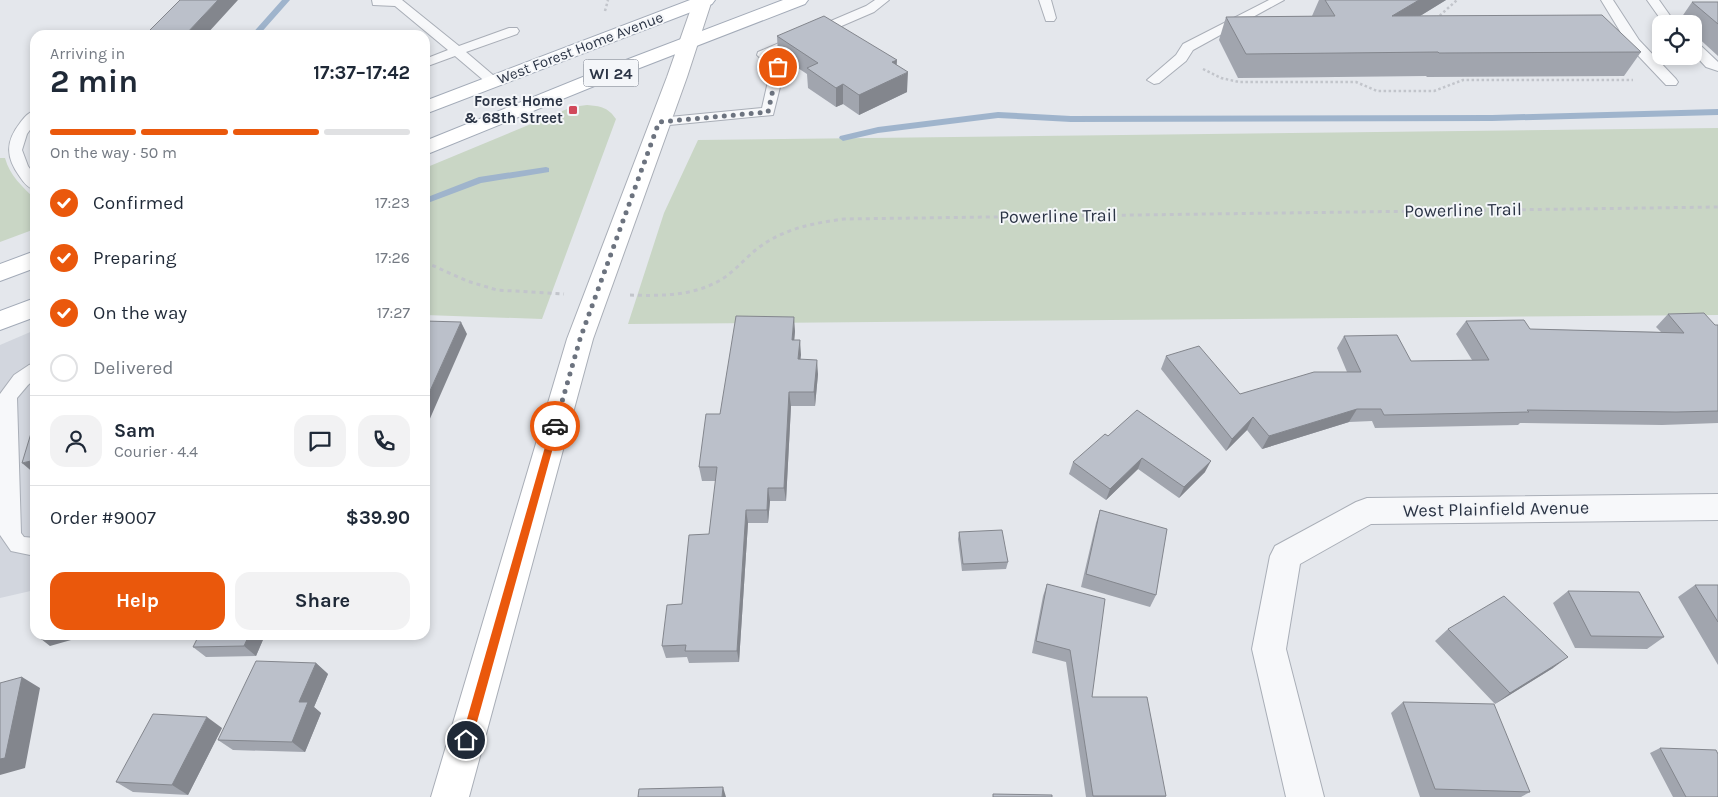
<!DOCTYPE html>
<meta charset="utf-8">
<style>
:root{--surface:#fff;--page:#f2f2f3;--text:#1f2937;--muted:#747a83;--line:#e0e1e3;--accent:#ea580c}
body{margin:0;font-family:Karla,sans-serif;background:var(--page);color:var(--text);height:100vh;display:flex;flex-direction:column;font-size:19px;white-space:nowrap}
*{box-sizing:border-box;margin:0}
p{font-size:16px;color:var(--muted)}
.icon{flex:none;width:28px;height:28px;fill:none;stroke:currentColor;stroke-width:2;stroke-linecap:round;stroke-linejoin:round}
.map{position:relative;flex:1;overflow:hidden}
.side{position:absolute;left:30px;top:30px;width:400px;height:610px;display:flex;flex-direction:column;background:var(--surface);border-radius:15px;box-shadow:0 2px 8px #0003}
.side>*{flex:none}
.fabs{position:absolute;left:1652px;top:15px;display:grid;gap:10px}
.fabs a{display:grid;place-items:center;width:50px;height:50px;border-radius:10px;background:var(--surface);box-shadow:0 2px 8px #0003;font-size:25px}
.pin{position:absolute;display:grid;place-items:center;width:42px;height:42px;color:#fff;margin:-21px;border:2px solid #fff;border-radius:50%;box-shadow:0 1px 5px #0007}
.courier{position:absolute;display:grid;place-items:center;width:50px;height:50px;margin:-25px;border:4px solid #ea580c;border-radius:50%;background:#fff;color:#222;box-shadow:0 1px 6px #0007}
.summary em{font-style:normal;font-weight:700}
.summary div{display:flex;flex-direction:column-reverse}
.summary{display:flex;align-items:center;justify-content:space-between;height:85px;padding:0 20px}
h1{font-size:32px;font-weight:700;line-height:38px}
.bar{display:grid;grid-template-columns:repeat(4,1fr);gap:8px 5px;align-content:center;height:60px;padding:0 20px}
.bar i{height:6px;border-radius:4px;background:var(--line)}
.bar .active{background:var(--accent)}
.bar p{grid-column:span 4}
.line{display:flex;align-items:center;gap:12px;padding:0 20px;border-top:1px solid var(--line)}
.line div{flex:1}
.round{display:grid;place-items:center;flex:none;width:52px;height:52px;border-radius:15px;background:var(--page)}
ol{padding:0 20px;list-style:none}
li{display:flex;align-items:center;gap:15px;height:55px}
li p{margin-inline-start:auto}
li .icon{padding:5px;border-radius:50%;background:var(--accent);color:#fff;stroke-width:4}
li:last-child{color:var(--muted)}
li i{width:28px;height:28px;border:2px solid var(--line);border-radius:50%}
.cta{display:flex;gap:10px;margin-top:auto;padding:10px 20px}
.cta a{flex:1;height:58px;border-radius:15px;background:var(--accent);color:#fff;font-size:20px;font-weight:700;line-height:58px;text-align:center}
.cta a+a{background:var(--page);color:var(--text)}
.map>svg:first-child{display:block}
</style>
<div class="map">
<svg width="1718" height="797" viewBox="0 0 1718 797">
<rect width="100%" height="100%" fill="#e4e7ec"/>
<path fill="#d2d6de" d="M35 330V590L0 598V345Z"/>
<path fill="#c9d6c5" d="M587 105C600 106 608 107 616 119L542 319 425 315V168L572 107Z
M1718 128V315L628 324 664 213 698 140Z
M0 158H5C10 176 22 186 35 199V229L0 242Z"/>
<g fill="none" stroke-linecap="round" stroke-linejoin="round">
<path fill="#9fb4cc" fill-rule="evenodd" d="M282 0H290L259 35H251Z
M1718 109V115L1492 121 1071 122 998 118 878 133 843 141 839 138 840 136 878 127 998 112 1071 116 1492 115Z
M546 167 549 168V172L481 183 425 204V198L479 177Z"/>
<g stroke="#a9aeb7" stroke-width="2">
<path id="lane" d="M372 0H402L459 46 509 28H517L519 31 517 34 466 52 500 81 498 84H488L455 56 425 67V59L448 50 395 6 373 5Z
M875 0H889L874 12 772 56 785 67 773 115 659 126 654 125 652 122 654 119 659 118 762 108 771 68 757 55 758 52 866 6Z
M1039 0H1051L1056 18 1054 21H1046Z
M1269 0H1284L1193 50 1186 61 1159 83 1154 84 1147 80 1176 55 1183 44Z
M1601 0H1613L1639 40 1676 79 1678 82 1676 85H1666L1629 46Z
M1647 0H1659L1676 24H1664Z
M1694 43 1699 44 1718 62V71L1706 67 1694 54Z
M35 111V123L27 134 22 150 28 166 35 176V190C28 188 24 183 20 177 6 158 5 142 20 123 24 118 28 112 35 111Z
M35 363V379L28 385 17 398 21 533 24 537 35 538V556L11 551 0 535V394L14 375 29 365Z"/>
</g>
<g stroke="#a9aeb7" stroke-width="2">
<path id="street" d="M1718 494V520L1371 524 1300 564 1286 649 1324 797H1286L1252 649 1270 556 1275 546 1356 502 1367 498Z"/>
</g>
<g stroke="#a9aeb7" stroke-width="2">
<path id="secondary" d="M694 0H712L687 77 593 339 469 797H431L567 339 667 77Z"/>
</g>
<g stroke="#a3abb8" stroke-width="2">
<path id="primary" d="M690 0H715L712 4 425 114V101Z
M783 0H808L805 4 619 76 425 155V141L605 68Z
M35 251V268L0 281V264Z
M35 298V317L0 330V311Z"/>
</g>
<path stroke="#c2c5cb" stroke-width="2.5" stroke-dasharray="2.5 2.5" stroke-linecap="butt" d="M605 11 608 0
M1436 19 1457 0
M1203 69 1221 78 1239 82H1356L1377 91H1434L1463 80H1633"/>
<path stroke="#c2c5cb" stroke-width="3" stroke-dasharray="4 4" stroke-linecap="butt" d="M425 262 467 281 497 290 564 294
M630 295C658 296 687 296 713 284 731 276 743 260 758 248 783 229 813 223 844 219L1718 207"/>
<use href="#lane" fill="#f7f8fa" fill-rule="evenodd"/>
<use href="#street" fill="#f7f8fa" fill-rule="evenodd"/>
<use href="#secondary" fill="#fff" fill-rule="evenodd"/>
<use href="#primary" fill="#fff" fill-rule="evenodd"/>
</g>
<path fill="#a1a5ae" d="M1319 0H1446L1420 16 1641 52 1624 76 1427 77 1426 76 1238 78 1219 40 1226 17 1312 16Z
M1692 2H1718V56L1694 34V24H1682L1679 21Z
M777 36 897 65 907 92 859 115 843 104 836 107 808 88 807 74 778 55Z
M1668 314 1715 325H1718V423L1662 425 1520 423 1518 425 1375 428 1372 421 1349 422 1262 449 1247 430 1226 451 1161 369 1166 356 1240 394 1347 372 1337 348 1344 336 1411 361 1472 360 1456 334 1466 321 1530 329 1661 332 1656 327Z
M795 331 794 340H800V359L818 374 815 406H791L786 501H770L768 523H748L739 662 689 663 687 657 666 658 662 646 682 604 709 534 716 481H702L699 467 720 414Z
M1108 436 1205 472 1179 498 1138 469 1106 500 1069 474 1073 462Z
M1100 510 1156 595 1150 607 1081 587 1096 523Z
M959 532 1008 562 1006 569 962 571 958 539Z
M1047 584 1092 697 1166 796V797H1086L1066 662 1032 653 1043 596Z
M1695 585H1718V665L1678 597Z
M1568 591 1664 637 1647 649 1575 648 1553 603Z
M1448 629 1553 668 1495 704 1435 641Z
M265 635 256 656 206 657 193 647Z
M316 663 328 674 314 707 321 713 305 752 233 750 218 740Z
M1403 702 1530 792 1521 797H1420L1391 713Z
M222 728 188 795 133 792 116 782Z
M1660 748 1718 797H1673L1650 753Z"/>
<path fill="#83868d" d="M218 0H238L206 35H185Z
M1419 0H1446L1381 40 1392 16Z
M897 60 896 78 908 72 907 92 859 115V95L892 62Z
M843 84V104L836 107V88Z
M794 317 795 331 793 355 792 340Z
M461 322 467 334 425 430V402Z
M800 340 801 355 799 373 798 359Z
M817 360 818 374 815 406 814 392Z
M789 392 791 406 786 501 784 488Z
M1357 409 1349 422 1262 449 1269 436Z
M1253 417 1247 430 1226 451 1232 439Z
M1142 458 1138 469 1106 500 1110 489Z
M35 460V474L22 463Z
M1211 461 1205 472 1179 498 1184 487Z
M768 488 770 501 768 523 767 510Z
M746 510 748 523 739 662 737 651Z
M57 635H85V636L50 646 41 639Z
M249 635H265L256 656 244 646Z
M1568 657 1553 668 1495 704 1510 693Z
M316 663 328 674 314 707 321 713 305 752 292 742 299 702Z
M22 677 40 688 25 768 0 775V759Z
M207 717 222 728 188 795 172 785Z
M723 787 726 797H722Z"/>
<path fill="#bbc0ca" stroke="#83868d" d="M180 0H218L185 35H145Z
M1325 0H1419L1392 16 1602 15 1641 52 1439 53 1438 52 1246 54 1226 17 1335 16Z
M1692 2H1718V24Z
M824 16 897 60 892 62 908 72 859 95 843 84 836 88 807 68 818 63 777 36Z
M1704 313 1715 325H1718V411L1676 412 1527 410 1529 412 1384 415 1381 409H1357L1269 436 1253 417 1232 439 1166 356 1199 346 1240 394 1314 372H1361L1344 336 1397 335 1411 361 1489 360 1466 321 1524 320 1530 329 1684 333 1668 314Z
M736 316 794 317 792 340H800L798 359 817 360 814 392H789L784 488H768L767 510H746L737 651H685L686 645 662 646 667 605 682 604 689 535 709 534 717 467H699L706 414H720Z
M425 321 461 322 425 402Z
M35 368V378L32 369Z
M1137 410 1211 461 1184 487 1142 458 1110 489 1073 462 1105 434 1108 436Z
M35 420V460L22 463Z
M1100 510 1167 529 1156 595 1086 574Z
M1002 530 1008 562 963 564 959 532Z
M1047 584 1105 599 1092 697H1147L1166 796H1093L1070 650 1036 641Z
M1695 585H1718V622Z
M1568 591 1639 592 1664 637 1591 636Z
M1504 596 1568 657 1510 693 1448 629Z
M42 635H57L41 639Z
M199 635H249L244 646 193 647Z
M256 661 316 663 299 702H308L292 742 218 740Z
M22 677 5 758 0 759V683Z
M1403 702 1494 704 1530 792 1435 789Z
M153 714 207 717 172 785 116 782Z
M1660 748 1716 750 1718 754V797H1686Z
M723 787 722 797H638L639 789Z
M993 794 1052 795V797H993Z"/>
<path fill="#ea580c" d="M555 423 559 426 472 740 470 743 466 745 463 743 461 740 551 426Z"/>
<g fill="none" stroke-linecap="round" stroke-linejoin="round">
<path stroke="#6c737f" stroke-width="5" stroke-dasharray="0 9" d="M555 426 580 339 659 122 768 112 778 67"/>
</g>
<rect fill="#d1495b" stroke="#f4f6f9" stroke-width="2" x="568" y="105" width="10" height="10" rx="2.5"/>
<g text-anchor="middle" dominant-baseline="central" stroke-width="4" stroke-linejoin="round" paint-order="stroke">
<g font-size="15" fill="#2b3445" stroke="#f4f6f9">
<text transform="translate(580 48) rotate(-21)">West Forest Home Avenue</text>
</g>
<g font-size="15" font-weight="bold" fill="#2b3445" stroke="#f4f6f9" text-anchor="end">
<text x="563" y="101">Forest Home<tspan x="563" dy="17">&amp; 68th Street</tspan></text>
</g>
<rect fill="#f4f6f9" stroke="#676e7b" stroke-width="1" x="583.5" y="59.5" width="55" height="27" rx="4"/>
<g font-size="16" font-weight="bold" fill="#2b3445">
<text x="611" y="73">WI 24</text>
</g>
<g font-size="18" fill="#2b3445" stroke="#f4f6f9">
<text transform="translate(1463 210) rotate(-1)">Powerline Trail</text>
<text transform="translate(1058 216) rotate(-1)">Powerline Trail</text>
<text transform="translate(1496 509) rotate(-1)">West Plainfield Avenue</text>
</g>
</g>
</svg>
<div class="fabs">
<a><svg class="icon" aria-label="locate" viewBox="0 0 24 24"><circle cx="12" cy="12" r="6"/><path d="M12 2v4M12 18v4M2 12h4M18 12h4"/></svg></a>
</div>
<div class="pin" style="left:778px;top:67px;background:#ea580c"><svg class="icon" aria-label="bag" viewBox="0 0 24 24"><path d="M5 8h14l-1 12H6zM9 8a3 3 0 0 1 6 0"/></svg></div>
<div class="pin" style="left:466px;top:740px;background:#1f2937"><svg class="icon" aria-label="home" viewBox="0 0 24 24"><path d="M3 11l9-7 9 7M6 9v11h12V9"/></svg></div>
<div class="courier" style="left:555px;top:426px"><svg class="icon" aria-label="car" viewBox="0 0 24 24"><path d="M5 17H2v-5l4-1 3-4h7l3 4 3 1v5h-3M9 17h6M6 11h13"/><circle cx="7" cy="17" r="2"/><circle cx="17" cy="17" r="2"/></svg></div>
<section class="side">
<div class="summary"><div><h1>2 min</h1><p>Arriving in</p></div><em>17:37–17:42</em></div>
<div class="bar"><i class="active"></i><i class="active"></i><i class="active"></i><i></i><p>On the way · 50 m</p></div>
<ol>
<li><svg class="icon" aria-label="check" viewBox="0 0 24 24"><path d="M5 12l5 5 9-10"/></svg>Confirmed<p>17:23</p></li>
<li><svg class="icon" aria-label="check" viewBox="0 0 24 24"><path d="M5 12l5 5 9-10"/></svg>Preparing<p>17:26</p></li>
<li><svg class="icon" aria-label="check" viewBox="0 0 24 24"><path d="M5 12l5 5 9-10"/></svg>On the way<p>17:27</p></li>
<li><i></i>Delivered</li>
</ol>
<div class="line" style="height:90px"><a class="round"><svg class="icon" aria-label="person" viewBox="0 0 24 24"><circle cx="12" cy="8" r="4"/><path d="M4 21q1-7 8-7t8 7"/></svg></a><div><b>Sam</b><p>Courier · 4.4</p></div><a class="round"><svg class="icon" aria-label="chat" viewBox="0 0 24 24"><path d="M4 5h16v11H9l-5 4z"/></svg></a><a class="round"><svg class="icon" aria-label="phone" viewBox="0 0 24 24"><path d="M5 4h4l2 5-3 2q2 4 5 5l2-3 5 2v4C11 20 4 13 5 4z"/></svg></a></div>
<div class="line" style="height:65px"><div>Order #9007</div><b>$39.90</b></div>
<div class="cta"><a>Help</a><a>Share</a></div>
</section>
</div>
